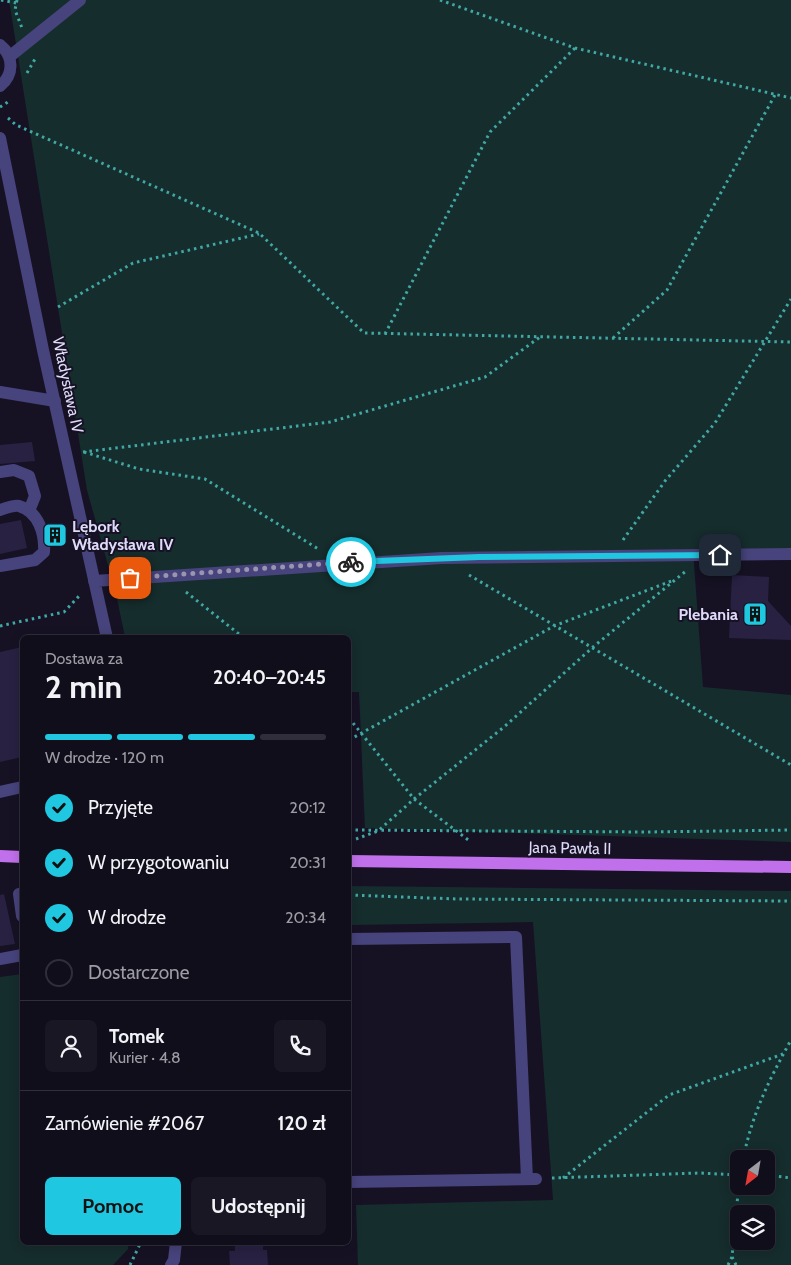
<!DOCTYPE html>
<html lang="pl">
<meta charset="utf-8">
<style>
:root{--surface:#100e1b;--page:#191724;--text:#f1f3f6;--muted:#9c9ca3;--line:#302e3a;--accent:#20c7e0}
body{margin:0;font-family:Cabin,sans-serif;background:var(--page);color:var(--text);height:100vh;display:flex;flex-direction:column;font-size:19px;white-space:nowrap}
*{box-sizing:border-box;margin:0}
p{font-size:16px;color:var(--muted)}
.icon{flex:none;width:28px;height:28px;fill:none;stroke:currentColor;stroke-width:2;stroke-linecap:round;stroke-linejoin:round}
.map{position:relative;flex:1;overflow:hidden}
.drawer{position:absolute;left:20px;top:635px;width:331px;height:610px;display:flex;flex-direction:column;background:var(--surface);border-radius:8px;box-shadow:0 2px 12px #0003,0 0 0 1px var(--line)}
.drawer>*{flex:none}
.needle{width:32px;rotate:211deg}
.tools{position:absolute;left:730px;top:1150px;display:grid;gap:10px}
.tools a{display:grid;place-items:center;width:45px;height:45px;border-radius:8px;background:var(--surface);box-shadow:0 2px 12px #0003,0 0 0 1px var(--line);font-size:25px}
.pin{position:absolute;display:grid;place-items:center;width:42px;height:42px;color:#fff;margin:-21px;border-radius:10px;box-shadow:0 2px 8px #0006}
.courier{position:absolute;display:grid;place-items:center;width:50px;height:50px;margin:-25px;border:4px solid #20c7e0;border-radius:50%;background:#fff;color:#222;box-shadow:0 1px 6px #0007}
.head em{font-style:normal;font-weight:800}
.head div{display:flex;flex-direction:column-reverse}
.head{display:flex;align-items:center;justify-content:space-between;height:85px;padding:0 25px}
h1{font-size:32px;font-weight:800;line-height:38px}
.bar{display:grid;grid-template-columns:repeat(4,1fr);gap:8px 5px;align-content:center;height:60px;padding:0 25px}
.bar i{height:6px;border-radius:4px;background:var(--line)}
.bar .current{background:var(--accent)}
.bar p{grid-column:span 4}
.line{display:flex;align-items:center;gap:12px;padding:0 25px;border-top:1px solid var(--line)}
.line div{flex:1}
.round{display:grid;place-items:center;flex:none;width:52px;height:52px;border-radius:8px;background:var(--page)}
ol{padding:0 25px;list-style:none}
li{display:flex;align-items:center;gap:15px;height:55px}
li p{margin-inline-start:auto}
li .icon{padding:5px;border-radius:50%;background:var(--accent);color:#111;stroke-width:4}
li:last-child{color:var(--muted)}
li i{width:28px;height:28px;border:2px solid var(--line);border-radius:50%}
.cta{display:flex;gap:10px;margin-top:auto;padding:10px 25px}
.cta a{flex:1;height:58px;border-radius:8px;background:var(--accent);color:#111;font-size:20px;font-weight:800;line-height:58px;text-align:center}
.cta a+a{background:var(--page);color:var(--text)}
.map>svg:first-child{display:block}
</style>
<div class="map">
<svg width="791" height="1265" viewBox="0 0 791 1265">
<rect width="100%" height="100%" fill="#161224"/>
<path fill="#162d2d" fill-rule="evenodd" d="M9 0H791V548L693 550 703 687 791 695V842L365 828 359 692H349V638L125 637 116 594 87 490Z
M349 886 791 891V1265H358L356 1205 553 1200 533 922 349 925ZM739 1159H766V1186H739ZM739 1214H766V1241H739Z
M22 974V1242L128 1243V1249L113 1265H0V977Z"/>
<path fill="#282142" d="M32 442 35 461 0 464V445Z
M21 520 27 548 0 554V524Z
M58 527 61 541 53 542 49 529Z
M732 575 769 577 768 601 791 626V640L729 638Z
M22 647V757L0 762V652Z
M4 894 15 944 0 946V895Z
M235 1242H263V1250H267L268 1265H230L229 1251H235Z"/>
<g fill="none" stroke-linecap="round" stroke-linejoin="round">
<path stroke="#40a8a5" stroke-width="3" stroke-dasharray="2.5 4" stroke-linecap="butt" d="M1 0 16 3
M17 0 15 10 22 28
M440 0 575 48 791 98
M27 73 35 59
M0 107 11 100
M8 118 16 125 259 233 364 333 791 342
M58 307 133 263 259 234
M385 334 490 132 575 48
M613 338 667 290 775 95
M83 452 330 422 485 377 540 337
M84 452 139 469 205 479 320 550
M623 540 665 481 715 423 791 299
M469 575 791 765
M186 592 244 638
M0 626 64 612 80 595
M349 718 414 799 471 842
M349 740 554 626 674 580
M349 830 646 832 791 830
M356 839 378 831 414 799 504 727 593 647 686 571
M349 895 457 899 791 901
M743 1159C753 1112 768 1082 791 1040
M766 1175 791 1178
M552 1178 699 1173 739 1175
M563 1178 669 1095 783 1054
M130 1265 141 1242
M728 1265 732 1257
M736 1265 732 1257 739 1183"/>
<path stroke="#47437c" stroke-width="12" d="M0 45C14 56 14 75 0 86
M9 57 80 0
M0 138 43 350 107 638
M0 392 55 401
M0 472 14 470 29 476 35 496 29 511
M0 510C6 508 14 505 19 506 39 512 45 534 44 552L35 560 0 566
M94 581 441 558 791 554
M0 792 22 787
M19 894 22 916
M349 939 516 937 527 1179
M0 959 22 955
M349 1182 536 1179
M171 1265 174 1260 176 1242"/>
<path stroke="#c170eb" stroke-width="12" d="M0 856 22 857
M349 861 791 867"/>
</g>
<g fill="none" stroke-linecap="round" stroke-linejoin="round">
<path stroke="#9994af" stroke-width="5" stroke-dasharray="0 9" d="M130 578 351 562"/>
<path stroke="#20c7e0" stroke-width="6" d="M351 562 479 557 720 555"/>
</g>
<defs>
<g id="building-square" transform="scale(1.25)"><rect x="-9" y="-9" width="18" height="18" rx="4" fill="#20c7e0" stroke="#161224"/><path d="M-4-6H4V6H1V3H-1V6H-4ZM-2.5-4.3h1.7v1.8h-1.7ZM.8-4.3h1.7v1.8H.8ZM-2.5-1h1.7V.8h-1.7ZM.8-1h1.7V.8H.8Z" fill="#111"/></g>
</defs>
<g fill-rule="evenodd">
<use href="#building-square" x="55" y="535"/>
<use href="#building-square" x="755" y="614"/>
</g>
<g text-anchor="middle" dominant-baseline="central" stroke-width="4" stroke-linejoin="round" paint-order="stroke">
<g font-size="16" fill="#dfdafa" stroke="#161224">
<text transform="translate(68 385) rotate(78)">Władysława IV</text>
<text transform="translate(570 848) rotate(1)">Jana Pawła II</text>
</g>
<g font-size="16" font-weight="bold" fill="#dfdafa" stroke="#161224" text-anchor="start">
<text x="72" y="526">Lębork<tspan x="72" dy="18">Władysława IV</tspan></text>
<text x="738" y="614" text-anchor="end">Plebania</text>
</g>
</g>
</svg>
<div class="tools">
<a><svg class="needle" viewBox="-14 -14 28 28"><path d="M0-13l5 13h-10z" fill="#e53935"/><path d="M0 13l5-13h-10z" fill="#9c9ca3"/></svg></a>
<a><svg class="icon" aria-label="layers" viewBox="0 0 24 24"><path d="M12 4l9 5-9 5-9-5zM3 14l9 5 9-5"/></svg></a>
</div>
<div class="pin" style="left:130px;top:578px;background:#ea580c"><svg class="icon" aria-label="bag" viewBox="0 0 24 24"><path d="M5 8h14l-1 12H6zM9 8a3 3 0 0 1 6 0"/></svg></div>
<div class="pin" style="left:720px;top:555px;background:#1f2937"><svg class="icon" aria-label="home" viewBox="0 0 24 24"><path d="M3 11l9-7 9 7M6 9v11h12V9"/></svg></div>
<div class="courier" style="left:351px;top:562px"><svg class="icon" aria-label="bike" viewBox="0 0 24 24"><circle cx="6" cy="16" r="4"/><circle cx="18" cy="16" r="4"/><path d="M6 16l4-8h5l3 8M10 8l3 8H6M13 5h3"/></svg></div>
<section class="drawer">
<div class="head"><div><h1>2 min</h1><p>Dostawa za</p></div><em>20:40–20:45</em></div>
<div class="bar"><i class="current"></i><i class="current"></i><i class="current"></i><i></i><p>W drodze · 120 m</p></div>
<ol>
<li><svg class="icon" aria-label="check" viewBox="0 0 24 24"><path d="M5 12l5 5 9-10"/></svg>Przyjęte<p>20:12</p></li>
<li><svg class="icon" aria-label="check" viewBox="0 0 24 24"><path d="M5 12l5 5 9-10"/></svg>W przygotowaniu<p>20:31</p></li>
<li><svg class="icon" aria-label="check" viewBox="0 0 24 24"><path d="M5 12l5 5 9-10"/></svg>W drodze<p>20:34</p></li>
<li><i></i>Dostarczone</li>
</ol>
<div class="line" style="height:90px"><a class="round"><svg class="icon" aria-label="person" viewBox="0 0 24 24"><circle cx="12" cy="8" r="4"/><path d="M4 21q1-7 8-7t8 7"/></svg></a><div><b>Tomek</b><p>Kurier · 4.8</p></div><a class="round"><svg class="icon" aria-label="phone" viewBox="0 0 24 24"><path d="M5 4h4l2 5-3 2q2 4 5 5l2-3 5 2v4C11 20 4 13 5 4z"/></svg></a></div>
<div class="line" style="height:65px"><div>Zamówienie #2067</div><b>120 zł</b></div>
<div class="cta"><a>Pomoc</a><a>Udostępnij</a></div>
</section>
</div>
